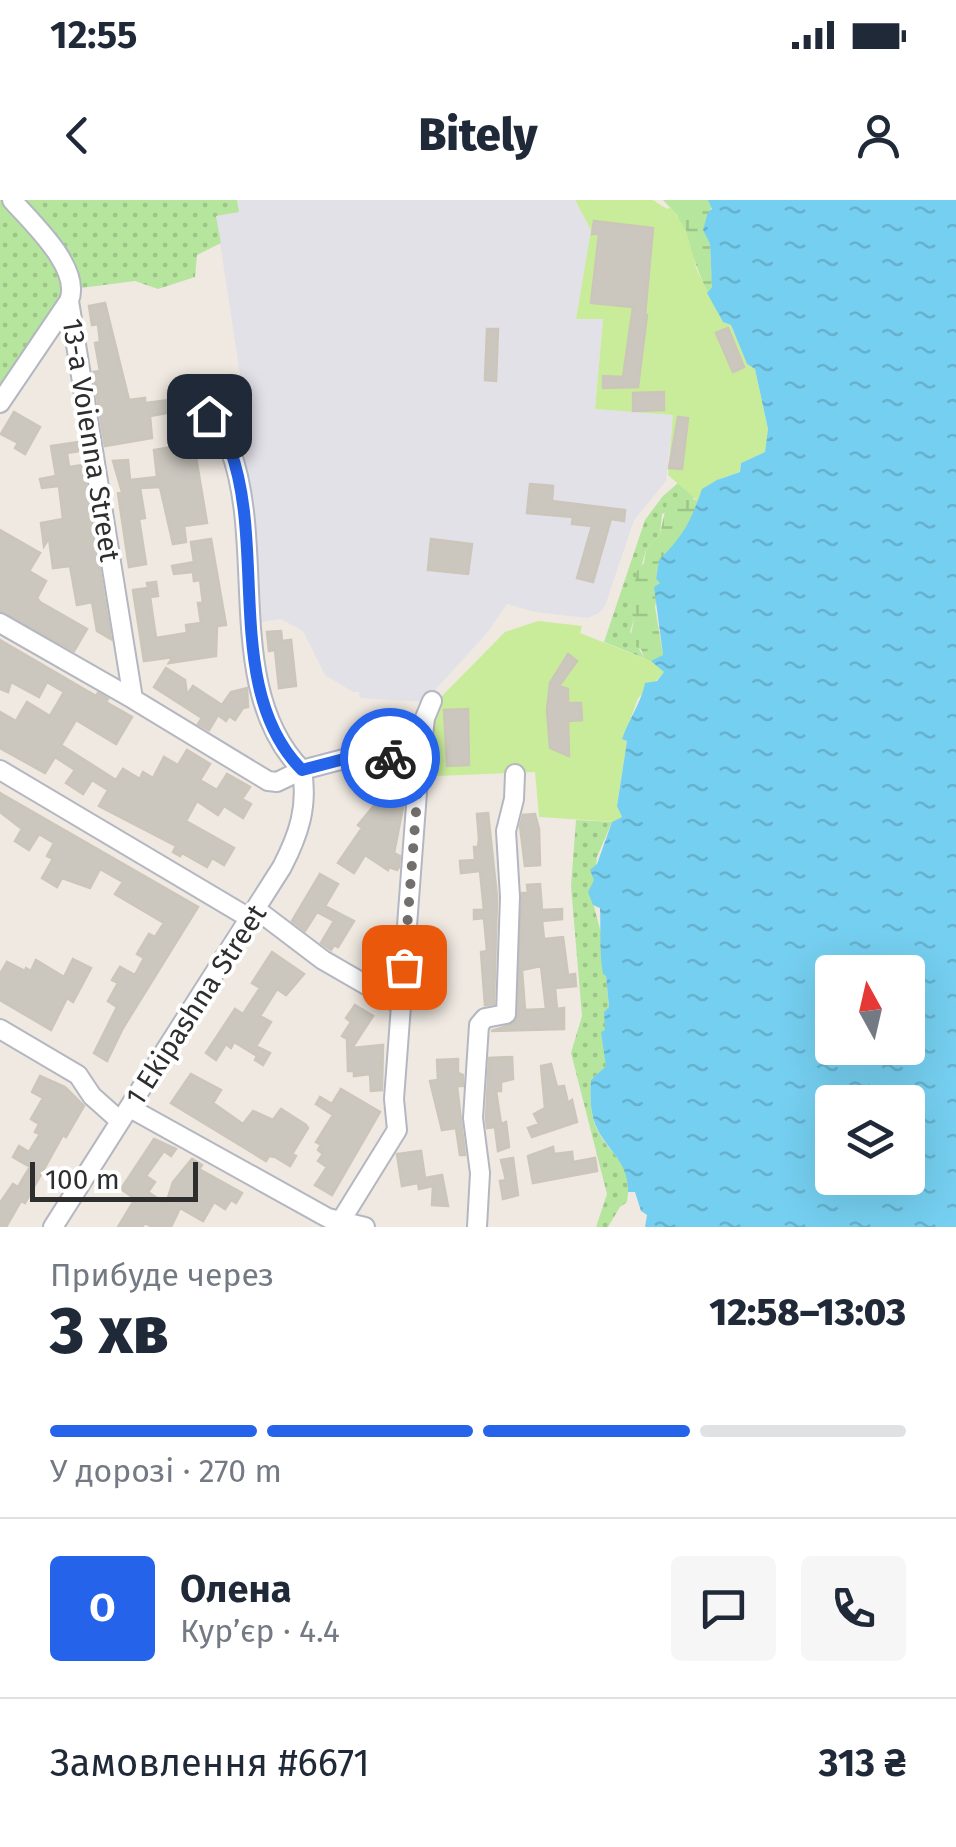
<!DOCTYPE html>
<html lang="uk">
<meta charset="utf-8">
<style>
:root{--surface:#fff;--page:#f6f6f7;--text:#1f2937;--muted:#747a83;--line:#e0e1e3;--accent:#2563eb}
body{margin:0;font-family:"Fira Sans",sans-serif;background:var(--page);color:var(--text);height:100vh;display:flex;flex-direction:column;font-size:38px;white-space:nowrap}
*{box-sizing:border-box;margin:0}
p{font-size:32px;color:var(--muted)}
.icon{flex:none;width:55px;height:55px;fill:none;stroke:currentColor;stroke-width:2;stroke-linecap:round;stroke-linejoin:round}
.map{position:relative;height:1027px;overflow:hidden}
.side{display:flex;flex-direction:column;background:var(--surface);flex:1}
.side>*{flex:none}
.needle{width:65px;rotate:352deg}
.fabs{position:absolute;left:815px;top:755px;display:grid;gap:20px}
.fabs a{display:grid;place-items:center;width:110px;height:110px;border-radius:10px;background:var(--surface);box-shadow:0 10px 40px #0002;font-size:50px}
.scale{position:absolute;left:30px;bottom:25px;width:168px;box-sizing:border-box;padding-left:10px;border:5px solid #2e2e2e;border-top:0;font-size:28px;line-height:35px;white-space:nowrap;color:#2e2e2e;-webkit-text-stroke:8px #fff;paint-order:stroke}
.pin{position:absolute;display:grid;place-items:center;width:85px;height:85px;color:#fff;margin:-42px;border-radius:20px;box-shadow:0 5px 15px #0006}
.courier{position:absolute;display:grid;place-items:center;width:100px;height:100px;margin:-50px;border:8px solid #2563eb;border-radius:50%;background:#fff;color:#222;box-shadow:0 2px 12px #0007}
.headline em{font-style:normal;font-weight:800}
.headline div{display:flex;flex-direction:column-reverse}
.headline{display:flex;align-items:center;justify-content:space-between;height:170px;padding:0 50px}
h1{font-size:65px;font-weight:800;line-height:75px}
.bar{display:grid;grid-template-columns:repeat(4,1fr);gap:15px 10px;align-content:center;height:120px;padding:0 50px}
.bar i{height:12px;border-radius:8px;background:var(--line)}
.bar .on{background:var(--accent)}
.bar p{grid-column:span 4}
.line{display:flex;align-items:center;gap:25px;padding:0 50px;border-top:2px solid var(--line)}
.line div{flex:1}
.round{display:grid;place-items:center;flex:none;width:105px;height:105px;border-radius:10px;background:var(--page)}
.status{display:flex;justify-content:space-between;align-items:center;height:70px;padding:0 50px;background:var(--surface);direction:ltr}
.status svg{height:28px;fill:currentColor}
header{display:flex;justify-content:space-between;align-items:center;height:130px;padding:0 50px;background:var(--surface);font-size:45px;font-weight:800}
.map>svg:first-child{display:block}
</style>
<div class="status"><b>12:55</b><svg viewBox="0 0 49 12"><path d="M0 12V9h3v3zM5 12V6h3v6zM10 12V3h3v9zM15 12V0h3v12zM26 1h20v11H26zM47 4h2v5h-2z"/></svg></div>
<header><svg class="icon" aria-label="back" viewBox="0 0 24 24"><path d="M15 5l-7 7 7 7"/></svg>Bitely<svg class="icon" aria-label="person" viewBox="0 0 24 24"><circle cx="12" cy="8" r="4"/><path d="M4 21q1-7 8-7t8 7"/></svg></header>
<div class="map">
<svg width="956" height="1027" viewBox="0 0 956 1027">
<defs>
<pattern id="grass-dots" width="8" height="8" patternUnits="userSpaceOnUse" patternTransform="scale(2.5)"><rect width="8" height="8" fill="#b6e59e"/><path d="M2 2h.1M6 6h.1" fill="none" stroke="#9dc588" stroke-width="1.8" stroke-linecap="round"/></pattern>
<pattern id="wetland-marsh" width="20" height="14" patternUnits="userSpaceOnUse" patternTransform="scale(2.5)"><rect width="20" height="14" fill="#b6e59e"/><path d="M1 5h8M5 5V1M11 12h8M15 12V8" fill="none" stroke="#9dc588"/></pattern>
<pattern id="water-ripples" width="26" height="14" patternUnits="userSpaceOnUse" patternTransform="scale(2.5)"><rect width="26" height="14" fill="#75cff0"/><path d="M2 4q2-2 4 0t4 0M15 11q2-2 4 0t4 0" fill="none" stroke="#66b2ce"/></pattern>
</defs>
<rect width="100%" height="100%" fill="#efe9e1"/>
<path fill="#e3e1e8" d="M237 0H575L591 30 576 119H603L595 209 674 214 666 281 634 320 605 406 599 413 588 418 535 412 507 404 487 433 424 502 360 498 359 492H353L325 475 303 431 281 419 255 423 236 248 248 228 216 16 238 12Z"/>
<path fill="url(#grass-dots)" d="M0 0H237L239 12 216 16 221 43 197 55 195 77 158 89 135 81 73 89 0 197Z
M686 276 702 289 698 301 694 298 662 314 660 334 646 350 630 407 634 419 630 432 644 458 604 442 645 320 663 296Z
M576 620 612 622 597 657 592 699 601 733 606 776 609 808 605 830 606 866 591 880C590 894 590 908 594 922 607 958 634 957 627 1002L620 1007 608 1027H596L607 994 571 853 582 816 571 686Z"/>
<path fill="url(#wetland-marsh)" d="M663 0H708L712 6 703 30 710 44 712 87 707 93 677 15Z
M685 296 698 301C697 326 674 345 659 361L656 379 660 382 655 407 663 455 661 467 644 458 641 449 629 444 634 419 630 408 637 371 644 363 646 350 660 334 668 298Z"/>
<path fill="#c9ec9a" d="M575 0H653L667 9 671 7 686 30 697 70 723 122 731 125 747 164 755 169 768 229 765 252 741 263 740 272C722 278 705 282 698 301L668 275 673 215 595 209 603 119H576L591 30Z
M538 421 582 426 580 433 651 461 665 472 638 498 623 539 627 541 617 605 622 617 616 622 539 617 535 572 438 576 430 574 425 567 433 509 441 497 505 432Z"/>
<path fill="url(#water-ripples)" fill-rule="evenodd" d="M708 0H956V1027H645L647 1015 641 1011 635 992H628C629 959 604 950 594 921 590 908 590 894 591 880L606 866 601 832 605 830 604 812 609 807 606 776 603 774C599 750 601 731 600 708L593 705 588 692 594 680 590 670 597 664 612 622 622 617 617 606 627 541 622 539C628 521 642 501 645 483L657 481 664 472 651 461 663 455 654 387 660 383 656 379 659 360C684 335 690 323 702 289L717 280 740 272 741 263 765 252 768 229 755 169 747 164 731 125 723 122 707 93 712 87 710 44 703 30 708 12 712 9ZM832 772H908V848H832ZM832 902H908V978H832Z"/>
<path fill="#cbc7bf" stroke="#cbc5ba" stroke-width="2.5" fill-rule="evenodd" d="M594 21 653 28 645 115H647L638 187 603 188V176L623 177 633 107 591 103 599 34H592Z
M105 103 129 200 145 198V203L171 200 173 212 150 216 152 238 105 246 93 172 100 171 95 143 100 142 98 124 92 125 89 106Z
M728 128 744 167 733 172 716 133Z
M487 129H498L496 181 485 180Z
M664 192V210L633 211V193Z
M14 212 40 227 25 254 15 248 18 243 1 234Z
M678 217 688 218 682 269 669 268Z
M192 234 207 323 184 326 186 342 173 344 160 287 140 288 145 318 139 319 146 364 129 367 118 293 122 292 113 261 128 260 130 280 157 277 154 250 172 247 171 237Z
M79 242 80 251 67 253 69 267 83 265 111 439 97 431 92 402 77 405 70 366 53 368 49 338 44 346 41 323 63 319 59 286 42 288 40 279 56 276 51 246Z
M530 284 553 286 552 301 625 310 624 321 611 319 593 382 577 378 592 326 572 324 573 317 527 313Z
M0 330 40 353 29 371 46 381 37 398 40 402 87 429 74 451 0 411Z
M211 339 226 425 217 426 216 456 169 463 173 457 144 461 133 390 148 388 147 383 156 382 158 396 150 397 156 438 187 433 186 425 201 423 198 403H203L200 380 194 381 193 372 174 374 172 366 194 362 191 342Z
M431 339 472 344 468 374 428 370Z
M281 431 282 441 291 440 296 486 279 488 275 450 269 451 267 432Z
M0 440 96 496 98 493 108 499 106 502 132 517 116 544 76 520 61 545 116 580 123 569 140 579 143 572 153 578 164 557 178 565 187 550 210 564 200 580 217 590 227 574 250 587 242 599 251 604 243 618 224 606 218 615 197 601 186 621 234 648 224 665 212 658 207 667 182 653 180 656 173 652 176 646 99 606 108 590 92 580 83 594 66 583 75 570 55 557 45 573 0 548V512L16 521 27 502 50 516 64 492 47 482 39 497 11 482 8 492 0 489Z
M568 454 577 461 559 486 568 489V503H581L582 520 568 521 569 556 550 548 547 510 550 483Z
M166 468 185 480 187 495 193 486 222 505 231 492 247 488 248 507 243 508 235 520 229 516 226 521 218 515 209 530 198 524 202 518 154 487Z
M468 509 469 565 447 566 444 510Z
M363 519H384V546H363Z
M392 573 405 580 389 603 404 602 394 653 400 656 399 667 397 670 389 667 388 670 365 655 354 673 338 663 362 628 358 625 377 602 374 600Z
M0 593 198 707 123 828 107 861 94 853 117 807 108 801 118 783 112 780 120 767 135 775 144 758 137 754 149 734 155 737 164 723 115 694 123 682 100 669 90 688 62 678 57 687 42 678 53 659 47 656 54 643 39 634 29 650 15 641 22 629 0 612Z
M488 613 497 697 494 804 485 805 481 752 487 751 484 718 474 719V710H484L480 671 461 673 460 661 475 660 474 647H478L479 639 477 614Z
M535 614 539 629 540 665 525 666 520 626 523 615Z
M320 674 338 684 325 706 354 721 338 747 334 745 331 750 321 743 334 721 317 712 305 731 292 721Z
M540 684 542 710 562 709V719L542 721 544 739 563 737 568 775 575 774 576 786 555 788 557 809 564 808V829L491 831 513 824 517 819 522 693H528L527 685ZM541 766 546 809 525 810 522 770Z
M272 752 304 774 286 795 277 789 260 816 271 822 256 846 270 853 263 865 255 860 257 856 234 842 231 848 226 844 216 860 206 853 235 809 243 814 260 788 252 783Z
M73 759 91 768 73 802 67 798 51 830 0 800V774L7 762 25 771 26 768 31 771 36 760 64 777Z
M355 805 373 816 352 848 383 845 382 890 371 891 370 874 354 876V871H348L347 839 342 836 351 822 346 818Z
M512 857 513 879 501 882V891H496L501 924 506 922 509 947 498 951 495 927 487 928 486 918 489 858Z
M458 859V873L463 875V886H457L465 955H460L456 928 442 930 430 881 438 880 437 860Z
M551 864 557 887 564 886 568 903 572 900 577 922 532 937 528 928 539 924 534 914 545 908 541 866Z
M191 874 221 890 213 903 243 924 253 911 273 920 281 909 306 925 308 928 292 954 296 956 290 966 275 957 269 956 266 961 171 903Z
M40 876 65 887 84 906 66 937 63 935 25 1003 21 1001 6 1027H0V1003L13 984 18 987 30 967 13 957 19 946 29 952 40 934 35 932 39 924 31 919 43 898 32 892Z
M341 889 380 912 332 995 315 985 327 967 318 961 323 954 318 950 321 945 316 942 333 915 316 904 320 897 332 904Z
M154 939 176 949 171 956 164 951 146 976 155 982 148 992 166 1004 173 982 192 959 202 965 199 969 242 993 236 1003 231 1000 225 1009 214 1002 203 1021 180 1008 171 1027H152L145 1023 142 1027H118L135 999 121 989Z
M553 947 554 954 572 952 573 962 595 958 597 971 533 983 528 956Z
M421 951 425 978 442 975 448 1006 432 1005 433 986 419 989 418 983 402 986 397 954Z
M513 958 518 995 503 999 500 981 506 980 501 960Z"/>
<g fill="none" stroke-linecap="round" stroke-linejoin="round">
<g stroke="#b4b7c1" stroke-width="22">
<path id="minor" d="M12 0C32 23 82 68 69 101L133 499
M0 203 69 101
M209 216C216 226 225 238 230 249 267 348 223 490 302 570
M0 423 133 499 268 581 277 582 302 570 344 559 391 558 419 573
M0 570 251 719
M257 710 323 760 401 805
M0 829 78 875 92 896 120 921
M130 908 328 1018 365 1027
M53 1027 282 667C299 634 308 607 302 570
M337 1027 397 930 394 899 418 579 425 518 432 501
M477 1027 480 973 473 918 479 825 485 818 506 814 510 697 506 631 514 599 515 574"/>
</g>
<use href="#minor" stroke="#fff" stroke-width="18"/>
</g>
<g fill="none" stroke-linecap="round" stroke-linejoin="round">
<path stroke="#726f6d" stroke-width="10" stroke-dasharray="0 18" d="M390 558 419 573 404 767"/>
<path stroke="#2563eb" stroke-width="12" d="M209 216C216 226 225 238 230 249 267 348 223 491 302 570L344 559 390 558"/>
</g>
<g text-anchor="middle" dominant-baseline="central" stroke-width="8" stroke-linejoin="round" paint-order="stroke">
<g font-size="28" fill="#2e2e2e" stroke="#fff">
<text transform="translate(91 240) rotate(81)">13-a Voienna Street</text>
<text transform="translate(196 805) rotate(-57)">1 Ekipashna Street</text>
</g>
</g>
</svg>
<div class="fabs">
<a><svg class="needle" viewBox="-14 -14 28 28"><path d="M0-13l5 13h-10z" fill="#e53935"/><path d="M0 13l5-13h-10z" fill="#747a83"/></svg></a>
<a><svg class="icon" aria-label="layers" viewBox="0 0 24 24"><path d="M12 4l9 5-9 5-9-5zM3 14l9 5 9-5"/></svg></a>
</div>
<div class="scale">100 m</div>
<div class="pin" style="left:404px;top:767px;background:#ea580c"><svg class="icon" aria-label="bag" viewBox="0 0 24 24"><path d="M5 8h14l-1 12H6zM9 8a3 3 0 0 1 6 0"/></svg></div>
<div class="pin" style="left:209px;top:216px;background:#1f2937"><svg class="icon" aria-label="home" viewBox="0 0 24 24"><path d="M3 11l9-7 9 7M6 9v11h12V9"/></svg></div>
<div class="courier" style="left:390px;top:558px"><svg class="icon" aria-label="bike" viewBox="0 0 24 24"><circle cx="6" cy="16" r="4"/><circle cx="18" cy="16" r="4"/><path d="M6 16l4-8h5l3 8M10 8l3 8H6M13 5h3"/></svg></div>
</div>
<section class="side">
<div class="headline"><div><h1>3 хв</h1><p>Прибуде через</p></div><em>12:58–13:03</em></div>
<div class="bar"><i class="on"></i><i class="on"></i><i class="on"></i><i></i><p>У дорозі · 270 m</p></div>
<div class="line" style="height:180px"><b class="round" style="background:var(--accent);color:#fff">О</b><div><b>Олена</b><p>Кур’єр · 4.4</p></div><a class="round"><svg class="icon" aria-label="chat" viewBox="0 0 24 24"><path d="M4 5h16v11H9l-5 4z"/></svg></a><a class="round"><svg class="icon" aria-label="phone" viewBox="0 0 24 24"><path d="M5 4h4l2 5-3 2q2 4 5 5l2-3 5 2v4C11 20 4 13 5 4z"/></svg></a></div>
<div class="line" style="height:130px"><div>Замовлення #6671</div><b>313 ₴</b></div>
</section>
